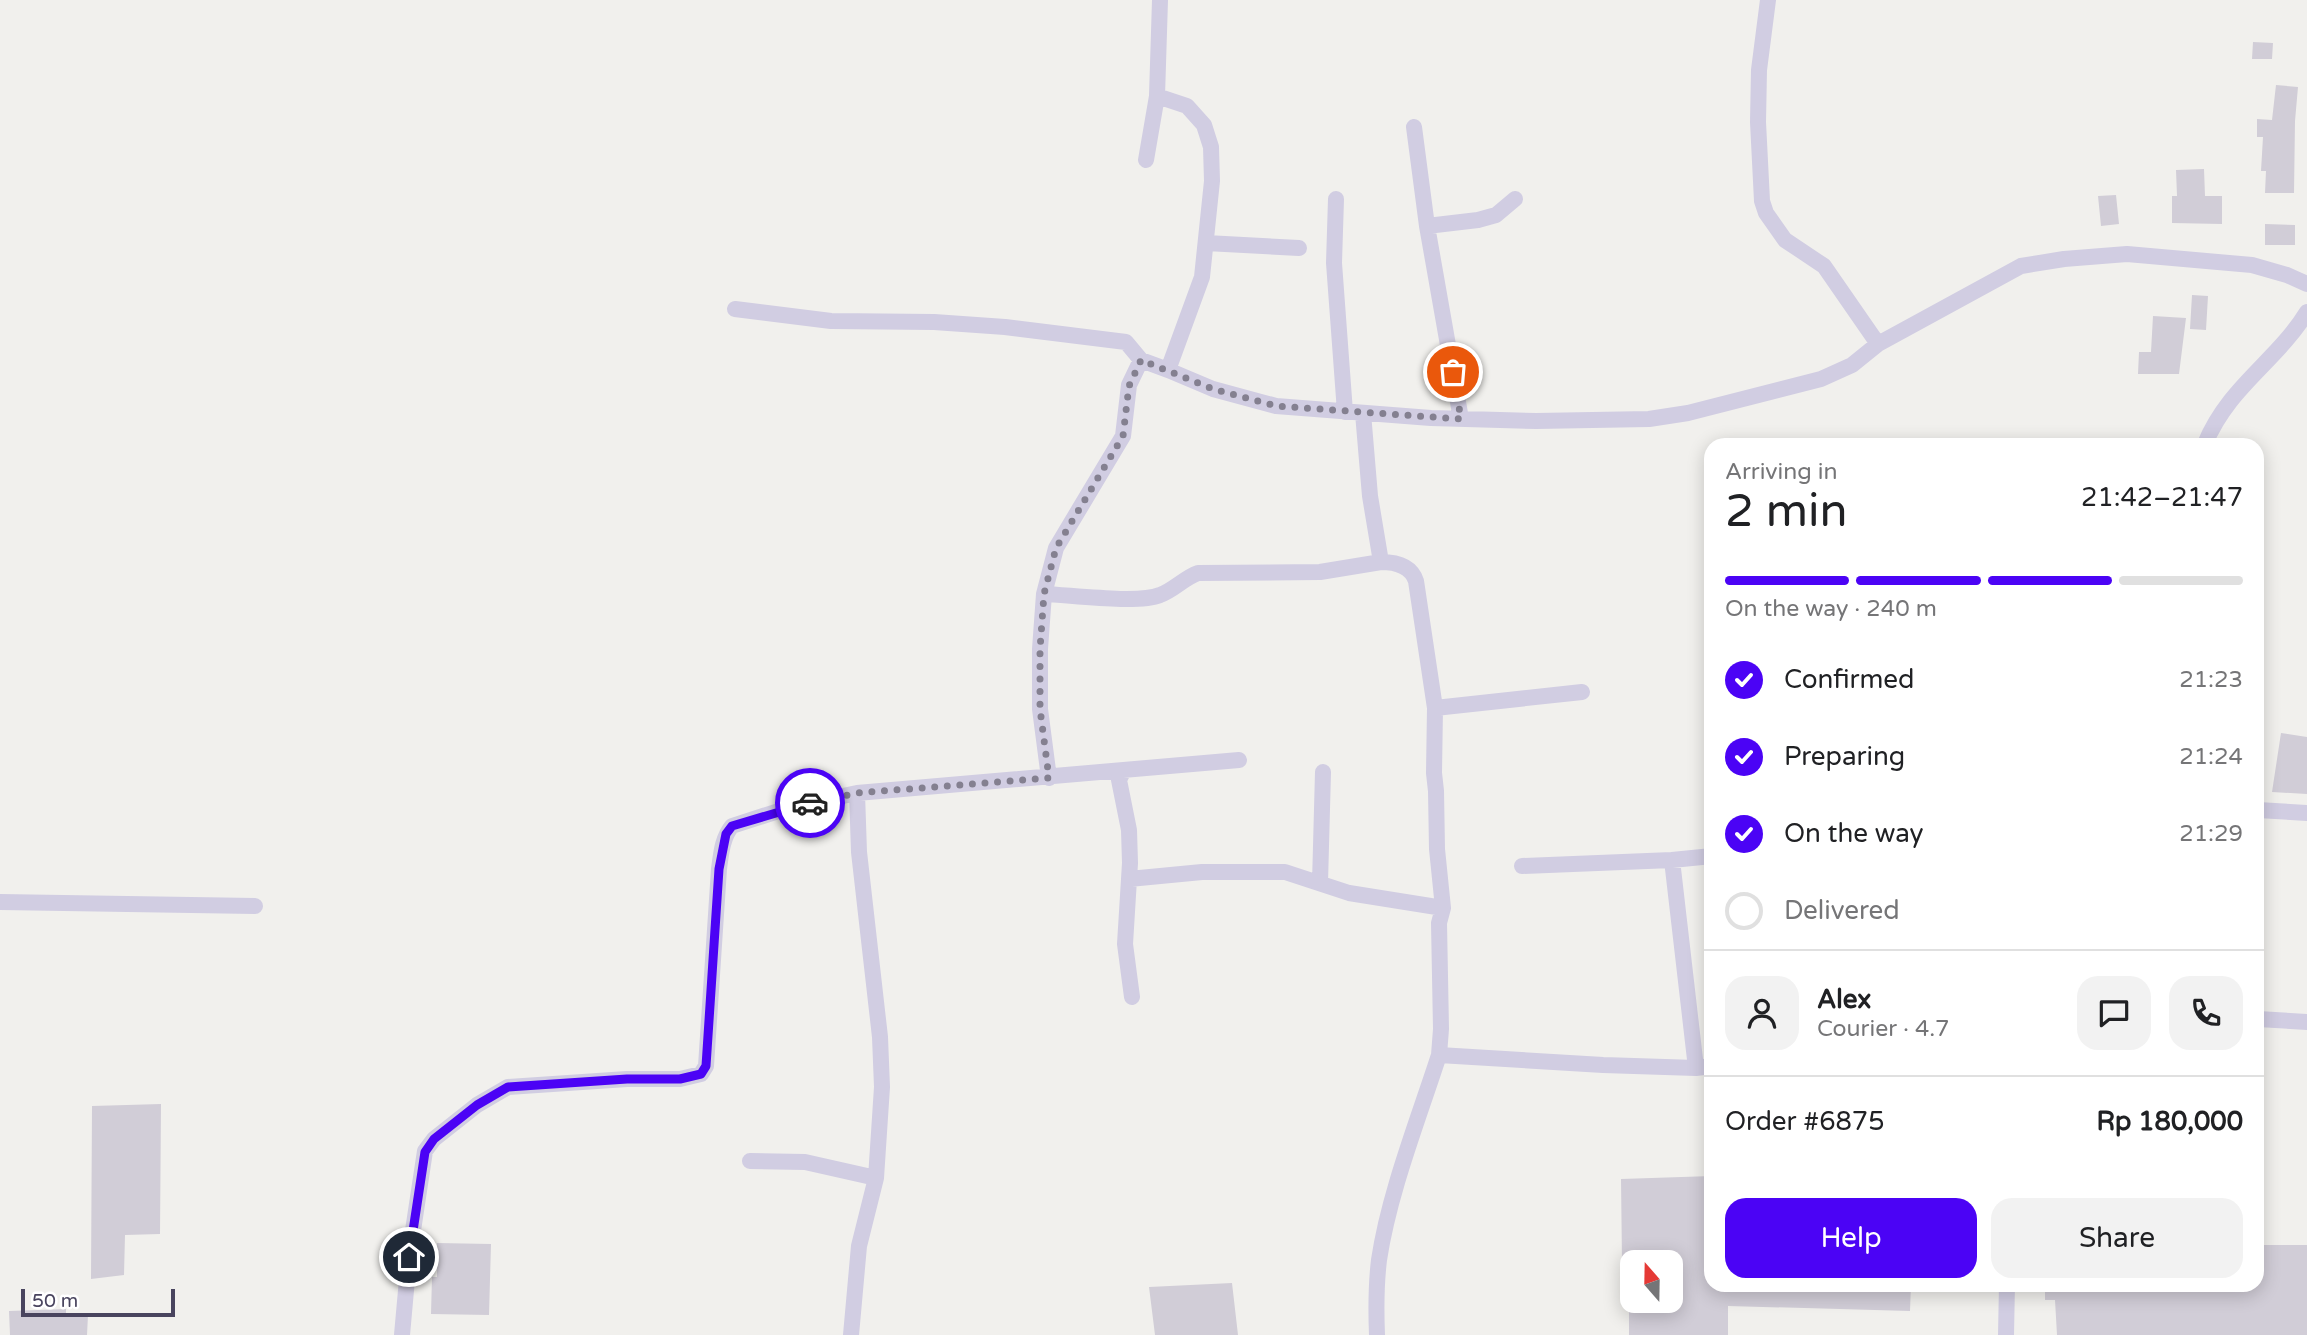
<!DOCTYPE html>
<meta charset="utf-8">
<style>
:root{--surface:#fff;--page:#f2f2f2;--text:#202124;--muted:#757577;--line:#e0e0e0;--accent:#4b03f5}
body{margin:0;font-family:"Varela Round",sans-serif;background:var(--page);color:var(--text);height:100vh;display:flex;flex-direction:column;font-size:26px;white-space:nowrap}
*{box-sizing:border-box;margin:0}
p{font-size:23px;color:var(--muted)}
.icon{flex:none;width:38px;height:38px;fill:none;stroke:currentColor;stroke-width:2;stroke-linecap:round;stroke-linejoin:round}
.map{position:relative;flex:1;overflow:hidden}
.panel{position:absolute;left:1704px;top:438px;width:560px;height:854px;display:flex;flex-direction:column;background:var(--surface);border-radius:21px;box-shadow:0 4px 18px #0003}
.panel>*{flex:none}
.needle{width:46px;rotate:340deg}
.tools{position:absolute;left:1620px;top:1250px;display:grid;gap:14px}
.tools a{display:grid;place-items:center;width:63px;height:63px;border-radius:14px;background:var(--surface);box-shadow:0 4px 18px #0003;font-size:35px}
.scale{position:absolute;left:21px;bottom:18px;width:154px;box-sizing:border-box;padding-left:7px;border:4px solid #49445e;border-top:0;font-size:19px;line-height:24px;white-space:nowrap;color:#49445e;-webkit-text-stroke:5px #fff;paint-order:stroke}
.pin{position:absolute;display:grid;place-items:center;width:60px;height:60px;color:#fff;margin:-30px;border:4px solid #fff;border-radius:50%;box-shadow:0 2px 7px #0007}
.courier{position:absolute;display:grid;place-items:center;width:70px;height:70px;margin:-35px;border:5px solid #4b03f5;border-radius:50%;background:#fff;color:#222;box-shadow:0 2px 9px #0007}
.head em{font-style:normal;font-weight:600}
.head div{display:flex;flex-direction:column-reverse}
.head{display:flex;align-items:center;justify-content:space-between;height:119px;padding:0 21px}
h1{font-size:46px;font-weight:600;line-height:52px}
.bar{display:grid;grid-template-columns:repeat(4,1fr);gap:10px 7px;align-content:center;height:84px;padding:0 21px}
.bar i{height:9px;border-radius:5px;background:var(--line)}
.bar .current{background:var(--accent)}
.bar p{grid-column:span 4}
.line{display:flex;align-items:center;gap:18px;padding:0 21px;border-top:2px solid var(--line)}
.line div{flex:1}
.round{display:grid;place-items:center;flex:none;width:74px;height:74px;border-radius:21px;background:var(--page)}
ol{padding:0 21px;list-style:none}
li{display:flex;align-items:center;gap:21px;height:77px}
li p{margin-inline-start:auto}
li .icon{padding:7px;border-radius:50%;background:var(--accent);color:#fff;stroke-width:4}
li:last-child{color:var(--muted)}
li i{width:38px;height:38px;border:4px solid var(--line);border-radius:50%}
.button{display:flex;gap:14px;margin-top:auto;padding:14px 21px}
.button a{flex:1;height:80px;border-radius:21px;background:var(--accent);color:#fff;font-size:28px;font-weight:600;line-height:80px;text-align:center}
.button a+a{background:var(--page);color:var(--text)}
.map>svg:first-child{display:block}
</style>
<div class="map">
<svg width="2307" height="1335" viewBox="0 0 2307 1335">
<rect width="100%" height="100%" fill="#f1f0ed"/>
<path fill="#d1cdd7" d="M2253 42 2273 43 2272 59H2252Z
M2276 85 2298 87 2295 121 2294 193H2265L2266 171H2261L2263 137H2257V119L2272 120Z
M2204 169 2205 196H2222V224L2172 223V196H2177L2176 170Z
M2116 195 2119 224 2101 226 2098 196Z
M2265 224 2295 225V245H2265Z
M2192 295 2208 296 2206 330 2190 329Z
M2153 316 2186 318 2179 374H2138L2139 352H2151Z
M2281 733 2307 737V794L2272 792Z
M161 1104 160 1234 125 1235 124 1275 91 1279 92 1106Z
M1712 1176V1284H1911L1910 1311 1728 1306V1335H1629V1300H1671V1262H1622L1621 1179Z
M437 1243 491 1244 489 1315 431 1314 432 1277H437Z
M2258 1245H2307V1335H2057L2055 1300H2045V1284H2258Z
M1232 1283 1238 1335H1155L1149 1287Z
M66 1309V1315H88L87 1335H10L9 1311Z"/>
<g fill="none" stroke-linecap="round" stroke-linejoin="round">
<path stroke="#d1cde2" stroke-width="16" d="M1768 0 1759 70 1758 122 1762 201 1766 213 1785 240 1824 266 1878 344
M1414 127 1427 226 1461 419
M1146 160 1157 96 1160 0
M1336 199 1334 263 1345 412
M1427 226 1478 220 1496 215 1515 199
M1206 243 1299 248
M735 309 831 321 934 322 1005 327 1126 342 1141 360
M1168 370 1213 389 1276 406 1431 418 1536 421 1649 419 1688 413 1821 379 1852 365 1878 344 2021 266 2064 259 2127 254 2252 265 2287 275 2307 284
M1363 413 1370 496 1381 562C1396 562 1411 566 1416 581L1435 708 1434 773 1436 791 1437 849 1443 908 1439 923 1441 1029 1439 1055C1418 1120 1389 1193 1379 1260 1376 1285 1376 1310 1377 1335
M2205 444C2228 387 2277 361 2307 312
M1044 594C1071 595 1138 604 1160 595 1174 590 1184 578 1198 573L1320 572 1381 562
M1435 708 1582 692
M1123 772 1119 780 1129 830 1130 863 1125 944 1132 997
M1049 778 1040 709V649L1044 594 1056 548 1123 436 1129 385 1141 360 1168 370 1202 277 1212 181 1211 147 1204 125 1187 106 1157 96
M2258 810 2307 813
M1672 860 1696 1068
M1522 866 1672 860 1712 856
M1129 879 1202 872H1285L1349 893 1443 908
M1320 883 1323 772
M0 902 255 906
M2258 1019 2307 1022
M1439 1055 1603 1065 1696 1068 1712 1066
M750 1161 805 1162 876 1178
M402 1335 409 1257 425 1151 434 1139 477 1105 508 1087 627 1079H680L701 1074 706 1066 719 869C721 855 722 838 732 826L791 807 857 793
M851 1335 859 1246 876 1178 882 1087 880 1037 859 852 857 793 1239 760
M2006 1335 2007 1284"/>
</g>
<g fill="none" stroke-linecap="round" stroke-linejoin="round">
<path stroke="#848090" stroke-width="7" stroke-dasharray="0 12.6" d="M810 803 857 793 1049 778 1040 709V649L1044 594 1056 548 1123 436 1129 386 1141 360 1213 389 1276 406 1461 419 1453 372"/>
<path stroke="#4b03f5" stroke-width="9" d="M409 1257 425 1152 434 1139 477 1105 508 1087 627 1079H680L701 1074 706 1066 719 869 726 834 732 826 810 803"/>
</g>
</svg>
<div class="tools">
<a><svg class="needle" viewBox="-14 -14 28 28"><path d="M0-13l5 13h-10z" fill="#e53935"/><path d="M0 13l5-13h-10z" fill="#757577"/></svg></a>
</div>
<div class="scale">50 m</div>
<div class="pin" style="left:1453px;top:372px;background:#ea580c"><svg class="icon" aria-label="bag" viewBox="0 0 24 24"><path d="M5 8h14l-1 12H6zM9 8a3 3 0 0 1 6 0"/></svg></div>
<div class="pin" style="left:409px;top:1257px;background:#1f2937"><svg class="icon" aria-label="home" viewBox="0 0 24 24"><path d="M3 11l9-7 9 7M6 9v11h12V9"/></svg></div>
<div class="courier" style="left:810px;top:803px"><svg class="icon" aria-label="car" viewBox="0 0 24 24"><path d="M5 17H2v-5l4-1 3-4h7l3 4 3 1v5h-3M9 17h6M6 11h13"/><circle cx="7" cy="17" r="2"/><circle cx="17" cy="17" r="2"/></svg></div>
<section class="panel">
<div class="head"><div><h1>2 min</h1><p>Arriving in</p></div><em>21:42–21:47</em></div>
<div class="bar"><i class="current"></i><i class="current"></i><i class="current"></i><i></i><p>On the way · 240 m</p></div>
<ol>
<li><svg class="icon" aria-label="check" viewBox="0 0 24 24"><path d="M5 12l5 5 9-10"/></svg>Confirmed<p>21:23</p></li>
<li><svg class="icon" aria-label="check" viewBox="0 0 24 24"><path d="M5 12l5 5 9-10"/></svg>Preparing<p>21:24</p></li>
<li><svg class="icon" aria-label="check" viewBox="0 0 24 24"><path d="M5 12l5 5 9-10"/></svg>On the way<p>21:29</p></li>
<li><i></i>Delivered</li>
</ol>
<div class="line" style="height:126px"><a class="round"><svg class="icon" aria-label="person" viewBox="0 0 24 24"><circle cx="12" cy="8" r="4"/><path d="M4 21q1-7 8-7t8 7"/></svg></a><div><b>Alex</b><p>Courier · 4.7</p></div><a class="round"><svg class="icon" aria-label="chat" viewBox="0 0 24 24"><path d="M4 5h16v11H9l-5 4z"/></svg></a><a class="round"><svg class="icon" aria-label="phone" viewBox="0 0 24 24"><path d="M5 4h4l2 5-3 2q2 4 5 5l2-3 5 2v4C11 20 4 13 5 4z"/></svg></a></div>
<div class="line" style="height:91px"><div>Order #6875</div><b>Rp 180,000</b></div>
<div class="button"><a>Help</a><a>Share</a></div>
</section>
</div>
